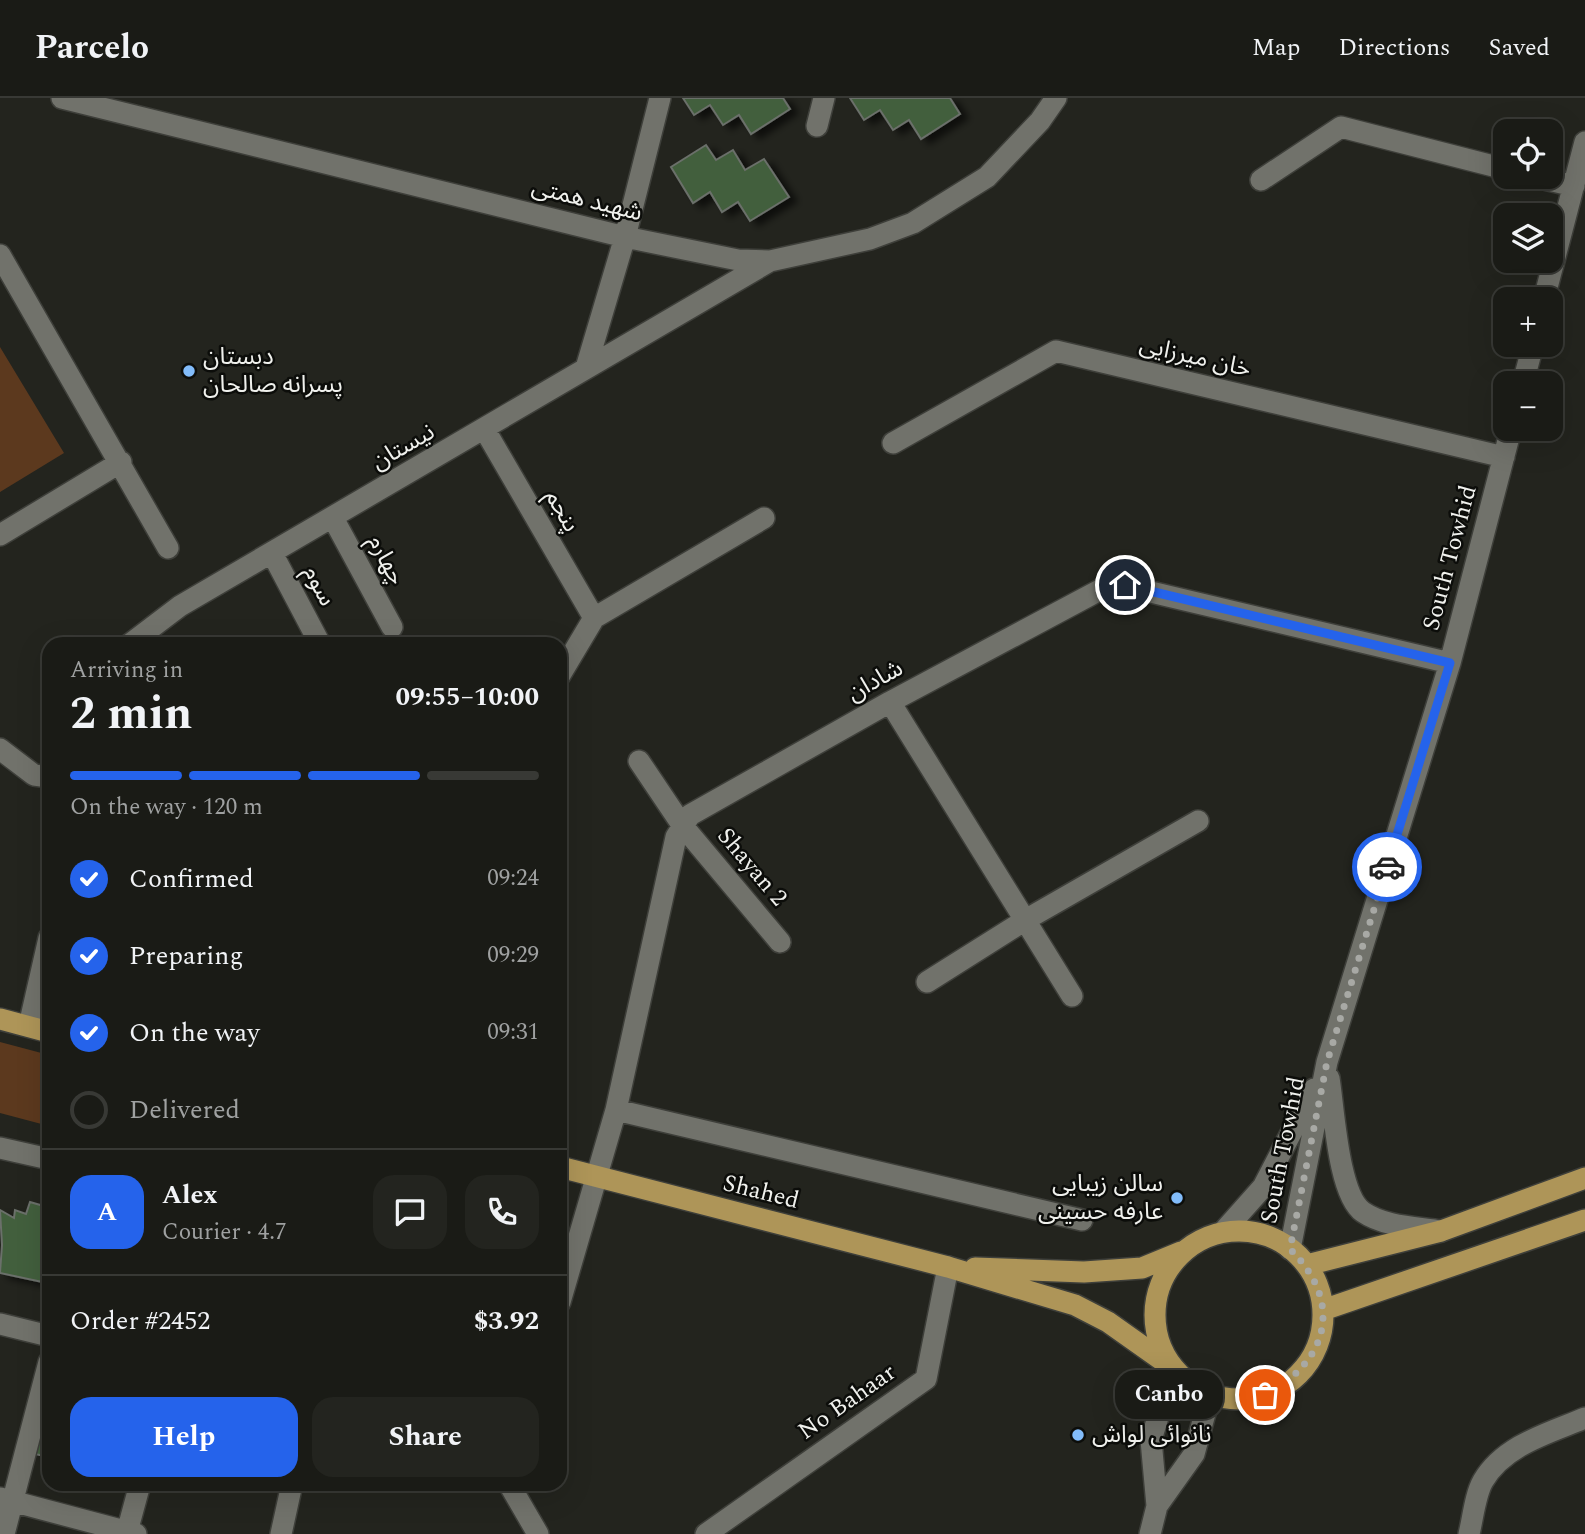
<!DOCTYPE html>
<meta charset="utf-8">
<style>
:root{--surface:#1a1b16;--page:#23241f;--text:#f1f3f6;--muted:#9fa1a1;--line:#383935;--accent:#2563eb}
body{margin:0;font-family:Spectral,"Noto Sans Arabic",serif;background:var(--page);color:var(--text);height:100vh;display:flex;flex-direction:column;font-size:26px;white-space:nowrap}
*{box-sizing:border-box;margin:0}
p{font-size:23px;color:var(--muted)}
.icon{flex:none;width:38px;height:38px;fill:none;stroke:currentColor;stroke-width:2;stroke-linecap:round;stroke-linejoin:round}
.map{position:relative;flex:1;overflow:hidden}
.side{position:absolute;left:42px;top:539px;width:525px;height:854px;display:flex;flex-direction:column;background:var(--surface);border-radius:21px;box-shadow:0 7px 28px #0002,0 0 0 2px var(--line)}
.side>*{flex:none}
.fabs{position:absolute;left:1493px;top:21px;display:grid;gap:14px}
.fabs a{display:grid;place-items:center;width:70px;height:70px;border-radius:14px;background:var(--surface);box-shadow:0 7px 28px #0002,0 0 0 2px var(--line);font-size:35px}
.pin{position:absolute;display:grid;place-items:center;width:60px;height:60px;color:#fff;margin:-30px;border:4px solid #fff;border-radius:50%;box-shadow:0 2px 7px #0007}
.courier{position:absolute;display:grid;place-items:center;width:70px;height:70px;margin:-35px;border:5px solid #2563eb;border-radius:50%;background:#fff;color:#222;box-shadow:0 2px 9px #0007}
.bubble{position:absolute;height:49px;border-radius:21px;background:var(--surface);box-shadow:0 7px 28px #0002,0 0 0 2px var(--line);font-size:23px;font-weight:700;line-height:49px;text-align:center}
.overview em{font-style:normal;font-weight:700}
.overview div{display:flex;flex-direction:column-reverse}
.overview{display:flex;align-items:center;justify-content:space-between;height:119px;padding:0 28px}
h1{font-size:46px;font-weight:700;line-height:52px}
.bar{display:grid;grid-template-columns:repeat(4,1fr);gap:10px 7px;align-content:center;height:84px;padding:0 28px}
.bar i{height:9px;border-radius:5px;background:var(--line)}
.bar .current{background:var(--accent)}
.bar p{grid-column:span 4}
.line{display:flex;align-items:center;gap:18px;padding:0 28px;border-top:2px solid var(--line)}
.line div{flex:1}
.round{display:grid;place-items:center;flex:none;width:74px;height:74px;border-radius:21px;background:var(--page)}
ol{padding:0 28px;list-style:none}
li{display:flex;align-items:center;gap:21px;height:77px}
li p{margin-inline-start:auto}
li .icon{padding:7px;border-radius:50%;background:var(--accent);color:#fff;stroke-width:4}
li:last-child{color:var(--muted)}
li i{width:38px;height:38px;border:4px solid var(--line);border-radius:50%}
.action{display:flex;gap:14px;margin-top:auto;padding:14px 28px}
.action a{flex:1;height:80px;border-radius:21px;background:var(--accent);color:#fff;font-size:28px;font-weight:700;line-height:80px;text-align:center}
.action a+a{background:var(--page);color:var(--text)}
header{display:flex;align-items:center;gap:42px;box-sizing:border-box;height:98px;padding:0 35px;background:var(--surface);border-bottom:2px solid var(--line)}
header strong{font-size:33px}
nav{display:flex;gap:38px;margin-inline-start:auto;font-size:24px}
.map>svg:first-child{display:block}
</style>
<header>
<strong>Parcelo</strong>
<nav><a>Map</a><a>Directions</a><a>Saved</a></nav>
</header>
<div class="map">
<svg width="1585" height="1436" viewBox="0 0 1585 1436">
<defs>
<filter id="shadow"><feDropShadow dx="8" dy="4.5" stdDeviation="3.5" flood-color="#0009"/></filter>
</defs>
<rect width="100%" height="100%" fill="#23241e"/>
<path fill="#5c391e" d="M0 249 64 355 0 394Z
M0 944 49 957V1028L0 1015Z"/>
<path fill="#425f3c" stroke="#6b6f6a" stroke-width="2" filter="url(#shadow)" d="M683 0H783L790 11 751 36 739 17 723 27 710 7 694 17Z
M850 0H950L960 16 921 41 909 22 893 32 880 12 864 22Z
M706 47 716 62 733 52 745 72 764 61 789 99 750 123 738 104 722 114 710 94 693 105 671 69Z
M30 1104 47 1109 44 1120 49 1121 47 1185 0 1175 2 1147 0 1112 14 1120 15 1112 26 1116Z
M49 1301V1359L35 1356Z"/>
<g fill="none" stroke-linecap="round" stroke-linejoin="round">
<g stroke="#3e3f3a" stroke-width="24">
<path id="minor" d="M62 0 625 139 738 162 770 163 870 141 913 125 987 79 1040 23 1056 0
M817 28 824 0
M1536 79 1574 88
M1261 82 1341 29 1505 71
M0 157 168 450
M1544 201 1585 44
M586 270 625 139 660 0
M1523 285 1533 247
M485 332 594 520
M893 345 1056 253 1504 359
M333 420 392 529
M0 437 121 364
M272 455 320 546
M130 546 180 508 770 163
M560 577 594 520 764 420
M890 604 1072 898
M0 651 34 677 49 679
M639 663 682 727 780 844
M927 884 1027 821 1198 723
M29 928 49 840
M1329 980C1334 1010 1338 1097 1363 1114 1385 1129 1416 1129 1441 1133
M616 1012 1082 1122
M0 1050 49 1061
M1223 1134 1263 1089 1314 991
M1290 1151 1327 964 1450 565 1511 331
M560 1204 616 1012 676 739 690 717 890 604 1113 485 1450 565
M0 1226 49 1238
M509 1386 538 1436
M0 1400 136 1436
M1157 1408 1194 1356 1210 1297
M127 1434 140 1386
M4 1436 49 1264
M281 1436 292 1386
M706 1436 926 1281 948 1169
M1150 1436 1157 1408 1151 1342 1173 1270
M1469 1436C1473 1420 1475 1397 1483 1383 1504 1347 1549 1335 1585 1320"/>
</g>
<g stroke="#3e3f3a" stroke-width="24">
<path id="major" d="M0 921 49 934
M560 1069 948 1169 1075 1207 1108 1224 1173 1270
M1155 1217a84 84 0 1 1 168 0a84 84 0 1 1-168 0Z
M1307 1167 1441 1133 1585 1080
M975 1170 1084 1174 1142 1170 1181 1154
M1323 1212 1585 1122"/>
</g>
<use href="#minor" stroke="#71726b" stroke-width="21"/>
<use href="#major" stroke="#ae9558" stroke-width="21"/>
</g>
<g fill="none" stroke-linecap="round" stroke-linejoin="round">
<path stroke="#a8a9a5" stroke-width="7" stroke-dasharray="0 12.6" d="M1265 1297C1329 1263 1344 1204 1290 1151L1327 964 1387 769"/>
<path stroke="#2563eb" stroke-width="9" d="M1125 487 1450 565 1387 769"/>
</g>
<g fill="#82bcfa" stroke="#0c0d0a" stroke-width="2.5">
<circle cx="189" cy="273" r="7"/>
<circle cx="1177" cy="1100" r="7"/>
<circle cx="1078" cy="1337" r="7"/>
</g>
<g text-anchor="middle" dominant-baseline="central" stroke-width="5" stroke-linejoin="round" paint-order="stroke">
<g font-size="24" fill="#f0f1ed" stroke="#0c0d0a">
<text transform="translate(587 102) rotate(14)">شهید همتی</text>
<text transform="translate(1195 259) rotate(13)">خان میرزایی</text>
<text transform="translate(403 349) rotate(-30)">نيستان</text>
<text transform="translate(562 413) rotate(60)">پنجم</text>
<text transform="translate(1450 460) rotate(-75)">South Towhid</text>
<text transform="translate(386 462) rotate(62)">چهارم</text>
<text transform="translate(319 488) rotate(62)">سوم</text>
<text transform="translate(875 583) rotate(-29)">شادان</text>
<text transform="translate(752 769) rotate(50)">Shayan 2</text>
<text transform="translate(1283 1052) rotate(-79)">South Towhid</text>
<text transform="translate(761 1094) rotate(14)">Shahed</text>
<text transform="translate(847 1304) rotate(-35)">No Bahaar</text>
</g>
<g font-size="24" fill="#f0f1ed" stroke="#0c0d0a" text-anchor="start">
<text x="203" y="259">دبستان<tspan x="203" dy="28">پسرانه صالحان</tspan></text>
<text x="1163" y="1086" text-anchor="end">سالن زیبایی<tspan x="1163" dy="28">عارفه حسینی</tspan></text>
<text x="1092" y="1337">نانوائی لواش</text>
</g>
</g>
</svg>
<div class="fabs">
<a><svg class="icon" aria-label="locate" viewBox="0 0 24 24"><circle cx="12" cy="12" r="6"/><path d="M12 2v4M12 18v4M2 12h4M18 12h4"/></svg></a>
<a><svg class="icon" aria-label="layers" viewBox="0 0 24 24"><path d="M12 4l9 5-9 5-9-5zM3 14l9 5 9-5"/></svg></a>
<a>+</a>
<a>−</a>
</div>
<div class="pin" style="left:1265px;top:1297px;background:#ea580c"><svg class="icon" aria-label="bag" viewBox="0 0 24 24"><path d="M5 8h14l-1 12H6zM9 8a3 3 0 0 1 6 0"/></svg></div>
<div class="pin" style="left:1125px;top:487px;background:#1f2937"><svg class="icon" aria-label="home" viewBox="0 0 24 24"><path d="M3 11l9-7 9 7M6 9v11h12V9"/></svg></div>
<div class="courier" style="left:1387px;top:769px"><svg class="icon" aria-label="car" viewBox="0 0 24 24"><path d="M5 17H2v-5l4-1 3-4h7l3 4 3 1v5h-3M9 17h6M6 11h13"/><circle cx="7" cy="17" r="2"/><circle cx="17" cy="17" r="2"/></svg></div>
<div class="bubble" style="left:1115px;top:1272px;width:108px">Canbo</div>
<section class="side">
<div class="overview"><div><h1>2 min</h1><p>Arriving in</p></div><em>09:55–10:00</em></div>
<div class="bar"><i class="current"></i><i class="current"></i><i class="current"></i><i></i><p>On the way · 120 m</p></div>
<ol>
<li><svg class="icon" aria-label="check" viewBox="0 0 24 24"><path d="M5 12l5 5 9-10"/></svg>Confirmed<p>09:24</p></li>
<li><svg class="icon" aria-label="check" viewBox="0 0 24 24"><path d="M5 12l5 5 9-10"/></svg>Preparing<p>09:29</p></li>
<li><svg class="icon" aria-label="check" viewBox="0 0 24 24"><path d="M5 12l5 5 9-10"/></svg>On the way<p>09:31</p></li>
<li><i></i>Delivered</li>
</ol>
<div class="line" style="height:126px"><b class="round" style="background:var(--accent);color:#fff">A</b><div><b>Alex</b><p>Courier · 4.7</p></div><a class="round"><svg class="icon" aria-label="chat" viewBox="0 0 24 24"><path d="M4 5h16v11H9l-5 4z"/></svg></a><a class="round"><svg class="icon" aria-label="phone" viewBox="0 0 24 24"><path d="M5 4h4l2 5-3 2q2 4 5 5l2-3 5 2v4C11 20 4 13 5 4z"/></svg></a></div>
<div class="line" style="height:91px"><div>Order #2452</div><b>$3.92</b></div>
<div class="action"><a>Help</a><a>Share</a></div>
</section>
</div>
